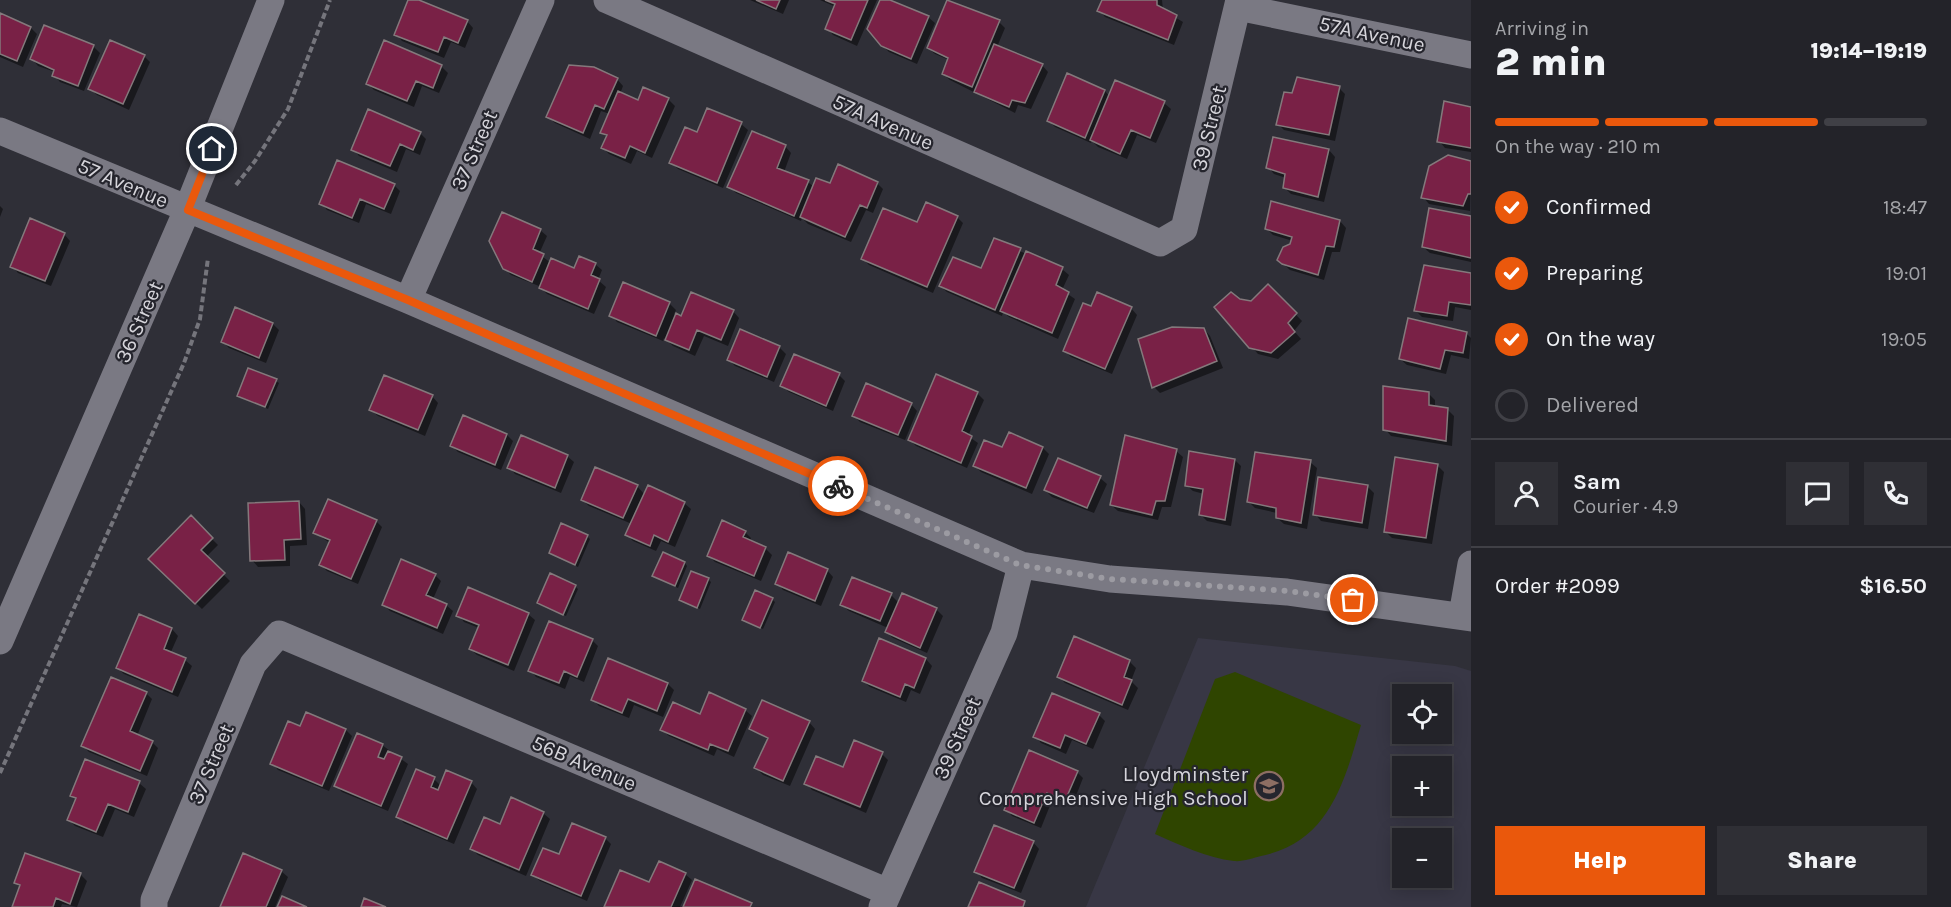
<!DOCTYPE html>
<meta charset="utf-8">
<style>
:root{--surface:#232329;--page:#2f2f35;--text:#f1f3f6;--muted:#a3a4a8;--line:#404046;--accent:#ea580c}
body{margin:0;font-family:Karla,sans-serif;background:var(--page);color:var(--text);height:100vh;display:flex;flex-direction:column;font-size:22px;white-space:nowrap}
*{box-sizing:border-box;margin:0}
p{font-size:20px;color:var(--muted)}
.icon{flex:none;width:33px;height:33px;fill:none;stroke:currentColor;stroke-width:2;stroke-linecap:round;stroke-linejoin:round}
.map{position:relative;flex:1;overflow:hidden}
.details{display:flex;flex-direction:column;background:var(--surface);width:480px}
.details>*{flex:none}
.fabs{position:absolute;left:1392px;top:684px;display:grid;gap:12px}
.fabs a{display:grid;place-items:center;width:60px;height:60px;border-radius:0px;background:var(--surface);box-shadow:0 3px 15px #0003,0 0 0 2px var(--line);font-size:30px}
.pin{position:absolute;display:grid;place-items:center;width:51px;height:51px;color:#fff;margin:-26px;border:3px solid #fff;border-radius:50%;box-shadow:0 2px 6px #0007}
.courier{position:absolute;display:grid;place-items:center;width:60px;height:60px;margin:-30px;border:4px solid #ea580c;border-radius:50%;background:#fff;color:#222;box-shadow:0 2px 8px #0007}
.summary em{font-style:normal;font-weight:800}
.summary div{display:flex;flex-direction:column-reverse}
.summary{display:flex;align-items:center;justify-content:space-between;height:102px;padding:0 24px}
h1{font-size:39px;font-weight:800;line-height:45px}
.bar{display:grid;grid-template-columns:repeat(4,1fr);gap:9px 6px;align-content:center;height:72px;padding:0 24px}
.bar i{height:8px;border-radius:4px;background:var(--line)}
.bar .current{background:var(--accent)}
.bar p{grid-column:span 4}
.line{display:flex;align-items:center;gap:15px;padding:0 24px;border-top:2px solid var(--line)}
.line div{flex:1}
.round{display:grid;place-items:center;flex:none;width:63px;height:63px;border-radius:0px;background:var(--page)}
ol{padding:0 24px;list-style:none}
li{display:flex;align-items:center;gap:18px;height:66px}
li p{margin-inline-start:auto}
li .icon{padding:6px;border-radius:50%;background:var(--accent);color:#fff;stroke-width:4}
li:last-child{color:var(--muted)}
li i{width:33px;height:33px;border:3px solid var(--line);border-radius:50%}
.cta{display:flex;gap:12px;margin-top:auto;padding:12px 24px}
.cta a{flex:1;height:69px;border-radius:0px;background:var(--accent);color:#fff;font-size:24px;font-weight:800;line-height:69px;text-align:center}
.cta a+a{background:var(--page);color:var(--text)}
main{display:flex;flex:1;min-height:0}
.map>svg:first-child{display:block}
</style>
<main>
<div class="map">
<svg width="1471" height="907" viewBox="0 0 1471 907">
<rect width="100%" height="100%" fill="#2f2f37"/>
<path fill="#383745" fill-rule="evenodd" d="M1198 638 1455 666 1471 671V907H1086ZM1402 694H1442V734H1402ZM1402 766H1442V806H1402ZM1402 838H1442V878H1402Z"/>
<path fill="#2f4500" d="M1235 672 1361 725C1344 783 1329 842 1261 856 1253 858 1242 862 1234 861 1207 858 1180 845 1155 834L1215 679Z"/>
<path fill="#0007" d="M410 0 467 21 473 28 465 48 451 42 444 58 402 41 396 34Z
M750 0H789L783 14Z
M820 0H877L857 46 833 35 827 28 836 7Z
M882 0 928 17 935 23 917 64 889 52 882 45Z
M1103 0H1162L1163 10 1183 22 1174 45 1105 17 1099 10Z
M0 15 31 28 37 34 23 67 0 57Z
M999 22 1005 28 997 47 1042 65 1048 72 1031 109 1018 105 1015 113 950 80 943 74 949 60 935 54 928 48Z
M93 46 100 53 84 91 60 82 54 75 55 72 38 66 32 59Z
M144 56 150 62 129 110 97 95 90 89Z
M441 66 448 73 439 93 422 86 414 107 374 90 367 83Z
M1068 75 1105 91 1110 97 1164 103 1171 109 1156 143 1137 135 1127 159 1098 147 1092 141 1091 143 1055 127 1049 121Z
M617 79 623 86 620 94 639 102 644 89 669 100 675 106 652 158 637 151 631 164 609 154 603 148 607 137 602 132 610 114 601 111 590 139 555 123 548 117Z
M1339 88 1345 94 1335 141 1284 130 1278 124 1293 95Z
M1445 103 1471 108V152L1445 148 1439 141Z
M708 110 741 124 748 130 723 188 678 169 671 162 698 134Z
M420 133 426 139 420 155 406 149 397 172 359 156 353 149Z
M785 146 791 153 784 172 808 182 814 187 877 183 883 189 873 213 866 210 851 242 808 224 802 218 801 221 736 193 729 186Z
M1329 150 1335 157 1324 202 1291 194 1285 188 1286 178 1274 174 1268 167Z
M1448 157 1471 162 1470 211 1429 204 1423 197Z
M394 185 400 191 391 214 366 204 359 223 327 210 321 203Z
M0 206 3 209 0 217Z
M1430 209 1471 218V262L1430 253 1423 247Z
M957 217 963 223 933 293 869 265 863 259 918 224Z
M1340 221 1346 228 1340 252H1332L1324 280 1290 270 1279 260 1293 241 1273 235 1267 229Z
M540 230 547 236 539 254 551 263 575 270 595 264 602 270 598 280 606 287 594 314 547 294 539 286 511 275 504 268Z
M64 234 70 241 51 286 18 273 12 266Z
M994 240 1062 269 1069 275 1062 290 1075 299 1058 339 1009 317 1003 312 1002 316 947 292 940 286 981 270Z
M1426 267 1471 274V310L1455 307 1453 321 1422 317 1416 311Z
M624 284 670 304 676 310 674 314 682 318 733 311 739 318 728 346 704 336 695 356 673 346 664 338 663 341 617 322 611 315Z
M1268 286 1302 321 1294 331 1301 339 1278 359 1258 354 1251 346 1240 300 1251 302Z
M1092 308H1131L1137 315 1112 374 1071 357 1065 351Z
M236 309 273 324 279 330 266 363 229 348 223 342Z
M1204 329 1210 336 1223 368 1160 393 1154 387Z
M1466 333 1471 338 1469 359 1451 355 1446 374 1407 365 1400 359Z
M779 347 786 354 774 382 735 366 729 360Z
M839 375 845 381 833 411 789 392 782 386Z
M276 381 279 383 268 409 238 395Z
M977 393 984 400 968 436 978 443 967 468 916 446 910 440Z
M1428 393 1435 400V407L1447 409 1454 416 1452 446 1391 436 1385 429Z
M432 396 438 403 425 436 378 416 371 410Z
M911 404 917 411 905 440 860 422 854 416Z
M507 435 513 441 501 470 458 452 452 446Z
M1043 448 1049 454 1032 494 981 472 975 466 1003 449Z
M1176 451 1183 457 1171 507H1162L1158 520 1118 511 1111 505Z
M567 456 574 462 561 493 515 474 509 467Z
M1235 460 1241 466 1231 526 1207 521 1201 515 1204 494 1193 491 1186 485Z
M1310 462 1317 468 1307 529 1284 524 1277 518V513L1255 508 1249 502Z
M1437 465 1444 472 1432 544 1392 538 1385 531Z
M1100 478 1107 484 1094 513 1052 497 1045 490Z
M637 486 645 495 684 503 691 509 675 547 661 541 656 551 633 541 627 535 632 524 589 506 582 500Z
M1367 486 1374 493 1368 529 1321 521 1315 514Z
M299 502 305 509 307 545 290 546V566L258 567 252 560Z
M191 518 218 545 206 557 230 581 202 609 150 559Z
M376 521 382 527 358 584 327 571 321 565 330 543 315 533Z
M745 532 751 538 750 542 765 548 772 555 761 581 715 562 708 555Z
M587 536 590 539 578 567 550 553Z
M685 563 687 566 678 588 654 576Z
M827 570 833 577 821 606 783 590 777 583Z
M435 575 441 581 433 599 446 605 453 611 443 634 390 611 383 604Z
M708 579 711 582 700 609 681 600Z
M575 586 578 589 566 616 539 603Z
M891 595 899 603 903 595 936 609 943 616 927 653 893 638 886 632 888 628 849 611 842 605Z
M772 599 775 602 763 629 744 620Z
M528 614 535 620 514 671 477 655 470 649 479 628 464 622 458 615Z
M139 616 172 629 178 636 170 654 185 660 192 666 178 697 124 674 117 668Z
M1075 638 1130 662 1136 668 1131 681 1138 688 1128 710 1065 683 1058 676Z
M592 640 598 646 584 682 570 676 565 689 536 677 530 670Z
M880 640 926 659 932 666 920 694 911 690 906 702 870 687 863 681Z
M668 684 674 690 663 717 634 705 629 718 599 706 593 700Z
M146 693 152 699 137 736 152 742 158 748 147 776 89 752 83 746Z
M745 710 752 716 734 757 717 749 714 756 669 736 662 730 700 716Z
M1099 715 1105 721 1093 749 1072 740 1066 754 1041 743 1035 736Z
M809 722 815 729 790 786 763 775 756 768 769 740 751 729Z
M346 730 352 736 329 791 278 770 272 763Z
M382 745 408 764 388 811 342 792 336 786Z
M882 754 888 760 866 813 812 790 806 783Z
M1077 772 1083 778 1072 806 1053 798 1041 828 1012 816 1006 809Z
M434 779 441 786 471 782 477 789 454 844 404 823 398 817Z
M139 783 146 789 134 817 115 809 103 837 75 826 69 820 77 800 72 795Z
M543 813 550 819 526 876 478 855 472 849 501 826Z
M605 838 611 844 587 901 540 881 533 875 560 856Z
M1033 842 1039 849 1021 893 982 878 976 871Z
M281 871 288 877 275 907H221Z
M80 874 87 881 77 907 62 904 61 907H14L21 888 16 883Z
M685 874 692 880 680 907H606L650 884Z"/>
<path fill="#792146" stroke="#84797c" stroke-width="1.5" d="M408 0H419L468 20 458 43 444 37 438 52 394 35Z
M756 0H780L776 9Z
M825 0H868L851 40 825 29 835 4Z
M880 0H890L929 16 911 59 881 46 867 29Z
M947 0 1000 20 972 87 942 74 948 58 927 48Z
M1102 0H1157V5L1177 15 1168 40 1097 11Z
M0 13 31 27 17 61 0 54Z
M44 25 94 45 78 86 52 76 54 70 30 59Z
M110 40 145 55 123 104 88 89Z
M384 40 442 65 433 88 416 81 407 101 366 84Z
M994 44 1043 64 1025 103 1012 100 1009 107 974 92Z
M569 65 594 67 618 78 604 109 595 105 583 133 546 117Z
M1067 73 1105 90 1085 138 1047 121Z
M1297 77 1340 86 1329 135 1276 125 1284 92 1292 93Z
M1115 80 1165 101 1150 138 1131 130 1120 154 1090 140Z
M643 87 669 98 645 153 630 146 625 158 601 148 607 135 600 133 618 91 638 100Z
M1444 101 1471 107V148L1437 142Z
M707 108 742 122 717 183 669 163 685 127 697 132Z
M368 109 421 132 413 150 400 144 390 166 351 150Z
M752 131 786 145 777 168 809 180 794 216 727 187Z
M1273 137 1329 149 1318 197 1283 188 1285 174 1266 168Z
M1448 155 1471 161V194H1468L1463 206 1421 198 1429 166Z
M337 160 395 184 384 209 360 199 352 218 319 204Z
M838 164 878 182 867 208 860 205 845 237 800 217 816 178 830 183Z
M1271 201 1340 220 1334 247 1326 246 1318 275 1282 264 1277 260 1283 247 1290 244 1292 237 1265 229Z
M926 202 958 216 927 287 861 259 883 208 917 222Z
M1429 208 1471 216V258L1422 247Z
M502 212 541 229 533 249 544 254 532 282 503 269 489 241Z
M30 218 65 233 45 281 10 267Z
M994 238 1021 248 995 310 939 286 953 257 981 268Z
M1026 251 1063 267 1056 285 1069 292 1052 333 1000 311Z
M579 256 596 263 591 275 600 279 588 309 539 288 551 258 574 268Z
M1424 265 1471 273V305L1449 302 1447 316 1414 311Z
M623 282 670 302 656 336 609 316Z
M1268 284 1297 313 1288 323 1295 332 1271 353 1249 348 1214 307 1231 292 1240 299 1251 301Z
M691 292 734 310 721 340 697 330 689 350 665 340 676 313 681 316Z
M1097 292 1132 307 1105 369 1063 351 1083 303 1091 306Z
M235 307 273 323 259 358 221 342Z
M1408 318 1467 332 1463 353 1445 350 1440 369 1399 359Z
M1172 327 1204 328 1217 361 1152 388 1138 339Z
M740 329 780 346 767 377 727 360Z
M794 354 840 373 826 406 780 386Z
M248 368 277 379 265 407 237 396Z
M936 374 978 392 962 431 972 436 961 463 908 440Z
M384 375 433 395 418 430 369 410Z
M866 383 912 403 898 435 852 416Z
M1383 386 1429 392V405L1448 408 1446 441 1383 430Z
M463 415 507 434 495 465 450 446Z
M1009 432 1043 447 1026 488 973 466 984 440 1002 447Z
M521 435 568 455 555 488 507 468Z
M1125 435 1177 449 1165 501H1156L1152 515 1110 505Z
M1189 451 1235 459 1225 520 1199 515 1203 489 1185 486Z
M1255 452 1311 460 1301 523 1276 518V508L1247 502Z
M1395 457 1438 464 1426 538 1384 532Z
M1058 458 1101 476 1087 508 1044 490Z
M595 467 638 485 623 518 581 500Z
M1318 477 1368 485 1362 523 1313 515Z
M648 485 685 502 668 542 654 535 650 546 625 535Z
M328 499 377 520 351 579 319 565 330 540 313 533Z
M299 501 301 539 284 540 285 560 250 561 248 503Z
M191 515 213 538 201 550 225 573 195 604 148 559Z
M722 520 746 531 743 537 766 547 754 576 707 556Z
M561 523 588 535 575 565 549 553Z
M663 552 685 562 675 586 652 576Z
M788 552 828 569 815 601 775 584Z
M401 559 436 574 426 595 447 604 437 628 382 605Z
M691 571 709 578 697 608 679 600Z
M550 573 576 585 563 615 537 603Z
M852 577 892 593 880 621 840 605Z
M468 587 529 613 508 665 469 649 479 625 456 616Z
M755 590 773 598 760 628 742 620Z
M902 593 937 608 920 648 885 632Z
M139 614 172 628 164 649 186 658 172 692 116 668Z
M549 621 593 639 577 677 564 671 559 683 528 671Z
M1074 636 1130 660 1124 677 1132 680 1122 705 1057 677Z
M879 638 926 658 914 688 905 684 900 697 862 681Z
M608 658 668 683 657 711 628 699 622 713 591 700Z
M111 677 147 692 130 731 153 741 140 771 81 746Z
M709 692 746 709 728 751 710 744 708 750 660 730 673 702 700 714Z
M1052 693 1100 713 1086 744 1065 735 1060 748 1033 737Z
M762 700 810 721 783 781 754 768 768 738 749 729Z
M306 712 346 729 322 786 270 764 288 721 300 726Z
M357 733 383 744 378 757 384 759 388 751 402 757 381 806 334 786Z
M854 740 883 752 860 807 804 784 816 756 843 767Z
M1029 750 1078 771 1065 801 1047 793 1034 823 1004 810Z
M85 759 140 781 128 812 108 804 96 832 67 820 76 798 70 796Z
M416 769 435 777 431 787 438 790 446 770 472 781 447 839 396 817Z
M511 797 544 812 519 870 470 849 484 817 500 824Z
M572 823 606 837 581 896 531 875 543 848 559 854Z
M994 825 1034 841 1014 888 974 872Z
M25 853 81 873 70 904 56 898 53 907H12L20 885 14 883Z
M243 853 282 870 266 907H220Z
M659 861 686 873 671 907H604L620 870 649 882Z
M695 879 752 903 750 907H683Z
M979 882 1025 901 1023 907H968Z
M282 896 307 907H277Z
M364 898 386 907H361Z"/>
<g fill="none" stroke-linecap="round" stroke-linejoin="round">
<path stroke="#75757c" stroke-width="4" stroke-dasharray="6 3" stroke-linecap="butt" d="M236 185 255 161 288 109 330 0
M0 773 184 363 200 319 208 258"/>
<path stroke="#7a7983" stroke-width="27" d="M607 0 1160 243 1184 229 1239 0
M1238 7 1471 55
M0 131 408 300 1021 565 1110 579 1287 592 1471 618
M408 300 541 0
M1462 615 1471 564
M0 641 187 210 271 0
M154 907V900L253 664 279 634 888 892
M882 907 1004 633 1021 565"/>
</g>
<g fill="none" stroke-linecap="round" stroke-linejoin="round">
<path stroke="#9c9ba2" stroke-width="6" stroke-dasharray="0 10.8" d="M838 486 1020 565 1110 579 1287 591 1353 600"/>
<path stroke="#ea580c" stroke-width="8" d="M212 149 188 210 408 300 838 486"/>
</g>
<defs>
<g id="school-ring" transform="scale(1.5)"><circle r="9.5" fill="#25252d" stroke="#8d6e63" stroke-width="1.5"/><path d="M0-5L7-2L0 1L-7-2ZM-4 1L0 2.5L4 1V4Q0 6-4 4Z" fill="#8d6e63"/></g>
</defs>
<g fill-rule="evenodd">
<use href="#school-ring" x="1269" y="786"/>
</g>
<g text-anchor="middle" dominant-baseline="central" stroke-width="4.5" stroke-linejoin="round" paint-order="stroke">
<g font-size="21" fill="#d6d5db" stroke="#25252d">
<text transform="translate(1372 34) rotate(12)">57A Avenue</text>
<text transform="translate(883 122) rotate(24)">57A Avenue</text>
<text transform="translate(1209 128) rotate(-76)">39 Street</text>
<text transform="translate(474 150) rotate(-66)">37 Street</text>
<text transform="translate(123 183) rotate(23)">57 Avenue</text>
<text transform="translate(139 322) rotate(-66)">36 Street</text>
<text transform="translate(957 738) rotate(-66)">39 Street</text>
<text transform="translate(584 763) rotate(23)">56B Avenue</text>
<text transform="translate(211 764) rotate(-67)">37 Street</text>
</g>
<g font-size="21" fill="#d6d5db" stroke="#25252d" text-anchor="end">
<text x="1248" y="774">Lloydminster<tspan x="1248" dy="24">Comprehensive High School</tspan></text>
</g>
</g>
</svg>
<div class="fabs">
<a><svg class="icon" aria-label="locate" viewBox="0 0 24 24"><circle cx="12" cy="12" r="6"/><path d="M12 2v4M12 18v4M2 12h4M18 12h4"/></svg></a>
<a>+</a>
<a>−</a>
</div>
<div class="pin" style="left:1353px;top:600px;background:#ea580c"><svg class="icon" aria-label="bag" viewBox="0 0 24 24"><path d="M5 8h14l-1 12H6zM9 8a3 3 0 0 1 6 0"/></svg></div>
<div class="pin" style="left:212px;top:149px;background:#1f2937"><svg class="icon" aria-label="home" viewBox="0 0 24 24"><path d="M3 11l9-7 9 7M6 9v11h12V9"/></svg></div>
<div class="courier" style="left:838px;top:486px"><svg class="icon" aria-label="bike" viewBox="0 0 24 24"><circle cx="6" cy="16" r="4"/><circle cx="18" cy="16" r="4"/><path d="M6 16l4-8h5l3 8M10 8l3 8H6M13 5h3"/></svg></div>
</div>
<section class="details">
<div class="summary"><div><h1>2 min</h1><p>Arriving in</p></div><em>19:14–19:19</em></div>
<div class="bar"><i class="current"></i><i class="current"></i><i class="current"></i><i></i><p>On the way · 210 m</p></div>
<ol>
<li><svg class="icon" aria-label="check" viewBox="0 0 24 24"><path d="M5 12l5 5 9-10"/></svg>Confirmed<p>18:47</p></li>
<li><svg class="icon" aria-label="check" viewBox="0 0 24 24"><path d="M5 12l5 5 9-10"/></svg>Preparing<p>19:01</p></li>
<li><svg class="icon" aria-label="check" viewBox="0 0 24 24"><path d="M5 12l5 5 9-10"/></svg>On the way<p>19:05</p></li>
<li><i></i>Delivered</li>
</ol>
<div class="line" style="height:108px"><a class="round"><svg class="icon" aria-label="person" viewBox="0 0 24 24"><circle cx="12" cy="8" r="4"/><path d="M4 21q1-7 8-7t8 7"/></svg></a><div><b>Sam</b><p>Courier · 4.9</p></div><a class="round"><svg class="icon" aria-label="chat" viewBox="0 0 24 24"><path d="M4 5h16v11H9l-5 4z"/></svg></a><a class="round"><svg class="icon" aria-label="phone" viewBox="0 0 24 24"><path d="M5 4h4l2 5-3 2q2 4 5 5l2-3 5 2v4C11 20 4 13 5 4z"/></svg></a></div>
<div class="line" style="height:78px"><div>Order #2099</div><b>$16.50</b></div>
<div class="cta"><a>Help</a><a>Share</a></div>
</section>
</main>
